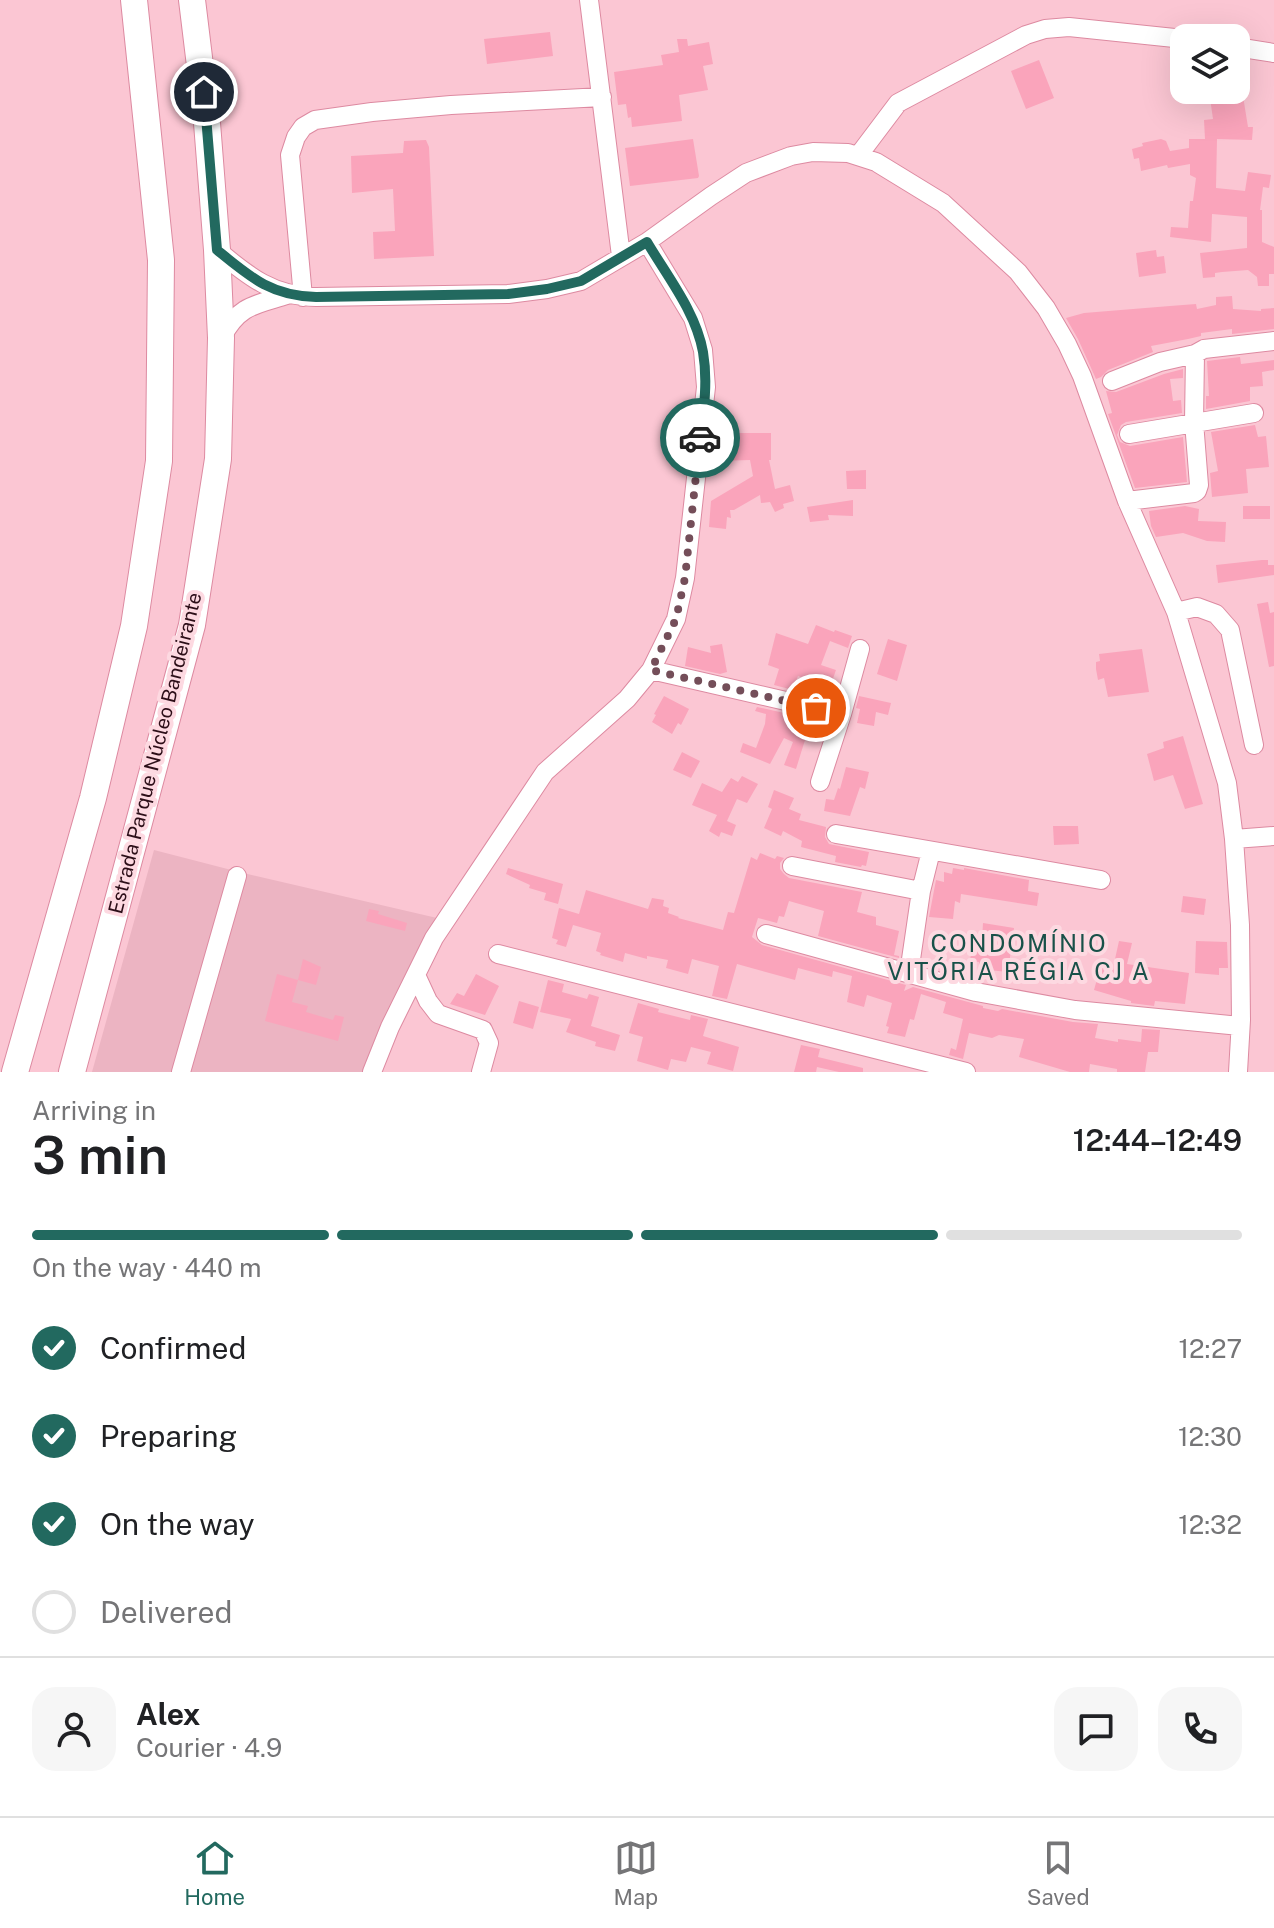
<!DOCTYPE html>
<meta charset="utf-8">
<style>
:root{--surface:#fff;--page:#f6f6f6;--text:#202124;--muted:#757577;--line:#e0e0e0;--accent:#22695f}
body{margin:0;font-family:"Public Sans",sans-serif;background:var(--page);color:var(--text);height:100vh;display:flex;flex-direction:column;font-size:30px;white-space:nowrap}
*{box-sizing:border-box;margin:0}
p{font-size:26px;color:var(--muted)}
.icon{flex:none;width:44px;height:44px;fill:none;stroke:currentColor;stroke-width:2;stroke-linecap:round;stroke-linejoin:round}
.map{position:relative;height:1072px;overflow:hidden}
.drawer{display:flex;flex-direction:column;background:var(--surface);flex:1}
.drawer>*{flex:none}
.controls{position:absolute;left:1170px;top:24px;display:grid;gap:16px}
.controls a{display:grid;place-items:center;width:80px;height:80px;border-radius:16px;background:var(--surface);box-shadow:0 8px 32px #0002;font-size:40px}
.pin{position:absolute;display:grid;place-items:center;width:68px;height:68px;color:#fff;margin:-34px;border:4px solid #fff;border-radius:50%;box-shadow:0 2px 8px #0007}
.courier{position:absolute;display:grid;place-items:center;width:80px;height:80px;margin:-40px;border:6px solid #22695f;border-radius:50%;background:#fff;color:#222;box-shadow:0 2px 10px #0007}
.overview em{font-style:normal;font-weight:600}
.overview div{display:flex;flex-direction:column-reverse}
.overview{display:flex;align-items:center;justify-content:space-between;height:136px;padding:0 32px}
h1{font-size:52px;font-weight:600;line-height:60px}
.bar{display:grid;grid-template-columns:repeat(4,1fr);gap:12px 8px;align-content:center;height:96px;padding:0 32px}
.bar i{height:10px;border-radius:6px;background:var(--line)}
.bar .current{background:var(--accent)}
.bar p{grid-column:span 4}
.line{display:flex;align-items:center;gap:20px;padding:0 32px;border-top:2px solid var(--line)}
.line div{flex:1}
.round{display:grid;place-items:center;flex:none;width:84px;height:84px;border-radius:24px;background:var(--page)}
ol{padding:0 32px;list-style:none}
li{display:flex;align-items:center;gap:24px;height:88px}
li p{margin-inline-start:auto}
li .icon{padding:8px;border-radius:50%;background:var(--accent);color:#fff;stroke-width:4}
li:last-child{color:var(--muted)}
li i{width:44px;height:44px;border:4px solid var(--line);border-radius:50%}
.tabs{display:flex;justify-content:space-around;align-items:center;height:112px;border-top:2px solid var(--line);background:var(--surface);font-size:22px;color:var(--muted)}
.tabs a{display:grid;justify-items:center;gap:4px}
.tabs .current{color:var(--accent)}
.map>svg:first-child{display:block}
</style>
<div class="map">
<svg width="1274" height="1072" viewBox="0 0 1274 1072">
<rect width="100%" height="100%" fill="#fbc6d3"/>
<path fill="#ecb4c2" d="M154 850 243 873 437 918 388 1022 368 1072H92Z"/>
<path fill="#faa4bb" d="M550 32 553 56 487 64 484 39Z
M677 39H687L688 46 709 42 713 64 703 66 708 90 679 95 682 121 632 127 631 117 628 118 626 104 618 105 614 72 663 65 661 55 679 52Z
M1039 60 1054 98 1026 109 1011 71Z
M1242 90 1248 127H1253L1252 140 1217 139 1216 188 1245 191 1248 172 1271 175 1269 188 1263 187 1260 210H1262V242L1274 247V274H1269V286H1258L1257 277 1248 270 1222 272 1215 273V277L1203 278 1200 253 1247 248V217L1212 214 1211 242 1170 237 1171 227 1188 228 1190 201H1193L1196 178 1190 175V164L1168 168 1167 165 1141 171 1139 158 1134 159 1132 149 1143 146 1142 143 1161 139 1166 141 1170 151 1189 148V139H1205L1204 120 1213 119 1209 91Z
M693 139 699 176 698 178 630 186 625 148Z
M426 140 429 147 434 256 374 259 373 232 395 231 393 189 352 193 351 156 403 153 404 141Z
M1156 250 1157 257 1164 256 1166 273 1139 277 1136 253Z
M1232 296 1233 309 1261 311V309L1274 308V329L1232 334V329L1201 333V336L1188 339 1151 346 1153 352 1108 370 1101 377 1096 379 1078 339 1066 318 1084 313 1170 306 1196 304 1197 309 1216 305V297Z
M1240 357 1241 364 1274 360V370L1262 372 1263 386 1250 387V401L1206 409V396H1209L1207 361Z
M1183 369V378L1170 379 1173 401 1181 400 1182 413 1126 422 1121 425 1117 435 1120 442 1130 446 1183 437 1187 482 1135 488 1108 414 1112 413 1106 391 1116 392 1164 374Z
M1255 425 1258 437 1266 436 1269 467 1246 469 1248 493 1212 497 1210 473 1218 471 1211 432Z
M734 433H771V460H769L775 489 790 485 794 501 783 504 784 508 775 512 770 502 761 503 760 495 734 510H730L731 518 727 517 726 529 709 527 711 501 753 476 750 460 716 461 718 448 734 452Z
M866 470V489H847L846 471Z
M853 500V516L828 515 829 520 810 522 807 507Z
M1185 506 1199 509 1198 521 1226 522 1225 542 1207 541 1183 533 1156 537 1151 526 1149 511Z
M1243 506H1270V519H1243Z
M1262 560H1268V565H1274V575L1218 583 1216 565Z
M1268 602 1270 613 1274 612V666L1269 667 1257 604Z
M816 625 834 632 835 630 852 636 848 648 830 641 821 665 836 670 830 687 798 676 793 690 774 685 779 669 768 665 776 633 808 644Z
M888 639 907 645 897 681 877 674Z
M722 644 727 672 720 674 685 666 688 647 711 653 710 646Z
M1142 649 1149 692 1108 697 1104 678 1098 680 1096 669V662L1100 661 1099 654Z
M664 696 689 709 681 725 678 723 672 734 652 722 656 715 654 714Z
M859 696 891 703 888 715 876 712 874 726 857 723 860 709 856 708Z
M757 707 824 722 822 730 809 727 796 769 784 765 793 742 784 738 770 764 740 752 743 743 756 748 765 724 766 714 755 711Z
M1183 736 1203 804 1185 809 1173 775 1154 781 1147 754 1164 748 1163 742Z
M682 752 700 761 691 778 673 770Z
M846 767 869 772 865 789 860 787 850 816 824 811 826 799 834 800 838 788 840 789Z
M742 776 758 784 747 803 737 799 727 821 736 825 732 836 721 832 719 837 709 831 717 815 692 805 702 783 722 792 731 778 738 782Z
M774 790 794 798 789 809 801 814 799 820 826 827 825 837 829 844 869 852 866 866 862 865 861 867 835 862 836 856 801 847 802 841 783 831 781 836 764 828 772 809 768 807Z
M1053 826H1078L1079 844 1054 845Z
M760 853 775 859 777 856 784 858 780 863V869L784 874 789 878 862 892 857 912 876 917V925L899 931 894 955 899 956V958L818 936 824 911 789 901 784 917 779 916 777 923 758 918 752 937 762 945 906 985 904 991 913 987 983 1006V1008L998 1011 1002 1009 1073 1022 1098 1024 1095 1038 1118 1042V1039L1141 1042 1142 1029 1160 1030 1158 1052H1148L1145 1072H1117V1069L1090 1064 1089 1072H1070L1019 1057 1024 1039 999 1035 992 1038 969 1033 963 1059 949 1055 951 1048 956 1050 963 1019 943 1013 946 1002 921 994 914 1020 910 1019 905 1037 887 1033 889 1027 886 1026 892 1003 867 995 864 1007 847 1002 852 976 833 971 832 977 798 968 795 980 737 964 727 999 712 996 719 966 692 959 688 974 666 968 668 960 647 956V959L625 953 623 962 600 955 601 953 596 951 601 933 573 925 566 947 556 944 558 940 552 938 559 908 579 914 586 890 648 909 652 898 664 900 663 906 669 908 668 913 679 917 678 918 723 930 728 912 734 913 751 857 757 860Z
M508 868 563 884 558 904 544 900 546 893 529 888 530 885 506 874Z
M953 868 964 870V868L1029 880 1028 891 1039 893 1037 906 961 894 960 903 955 901 953 919 929 917 936 880 944 882V872L952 874Z
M1183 896 1206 899 1204 915 1181 912Z
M369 909 379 911 378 914 407 923 405 931 366 921Z
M983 923 1014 928 1008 972 979 969V962L970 961 973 939 982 940Z
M1119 941 1132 943 1127 964 1189 973 1185 1004 1155 1001 1154 1006 1131 1003V1001L1094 990 1101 965 1113 968Z
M1196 941 1227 942 1228 968H1219V975L1195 973Z
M303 959 321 967 316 985 298 980Z
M277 974 298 980 292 1002 308 1006 306 1012 333 1020 335 1015 344 1017 338 1041 265 1021Z
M476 974 499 986 485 1015 450 1004 457 993 464 996Z
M548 980 564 984 562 992 587 999 589 994 599 997 591 1026 620 1035 615 1051 595 1046 596 1042 566 1032 571 1019 540 1012Z
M519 1001 539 1007 533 1029 513 1023Z
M638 1003 659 1009 658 1012 690 1020 691 1015 708 1019 703 1036 739 1047 733 1071 707 1064 711 1052 691 1047 686 1062 671 1059 668 1070 637 1061 643 1037 629 1033Z
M801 1045 820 1049 818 1057 863 1068V1072H839L817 1067 816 1072H794Z"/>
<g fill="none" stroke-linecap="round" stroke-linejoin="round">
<g stroke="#dd8aa1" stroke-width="20">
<path id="minor" d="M589 0 621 256
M1236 47 1274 53
M858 156 898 103 1026 35 1045 29 1069 27 1184 39
M217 250C249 277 273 296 316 297L508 294 547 289 581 281 647 242 711 196 746 173 791 156 813 152 848 153 876 162 943 203 1018 272 1046 308 1067 344 1082 376 1127 501 1176 612 1227 783 1234 839 1240 925 1241 1020 1238 1072
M303 297 290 155 296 137 303 127 315 120 372 112 451 105 602 97
M222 337C239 305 255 305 287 295
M1112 381 1160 362 1195 354
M1129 434 1254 413
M1127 501 1194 493 1197 491 1199 485 1194 422 1195 354 1204 349 1274 341
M1176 612 1197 607 1216 614 1230 630 1254 745
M651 670 842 714
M820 782 842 714 860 649
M836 834 1101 880
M1234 839 1274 836
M792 866 921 891
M766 934 976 992 1075 1010 1240 1026
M498 954 966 1072
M909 973 921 891 931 851
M416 975 428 1001 438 1014 483 1030 489 1043 481 1072
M181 1072 237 876
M372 1072 390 1027 434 938 545 772 627 699 651 670 676 619 685 578 706 387 703 350 693 318 647 242"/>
</g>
<g stroke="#dd8aa1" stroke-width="28">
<path id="highway" d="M15 1072 93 798 134 626 159 461 161 260 134 0
M72 1072 192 625 218 459 221 338 217 250 207 123 192 0"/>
</g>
<use href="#minor" stroke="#fff" stroke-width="18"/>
<use href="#highway" stroke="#fff" stroke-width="26"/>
</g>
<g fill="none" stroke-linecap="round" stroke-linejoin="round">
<path stroke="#744e59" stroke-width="8" stroke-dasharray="0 14.4" d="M700 438 685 578 676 619 651 670 816 708"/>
<path stroke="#22695f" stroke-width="10" d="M204 92 217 250C250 277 271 296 316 297L508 294 547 289 581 281 647 242C667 276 696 312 703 352 708 381 704 409 700 438"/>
</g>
<g text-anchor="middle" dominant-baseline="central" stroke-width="8" stroke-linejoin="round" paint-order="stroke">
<g font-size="20" fill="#2c0e18" stroke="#fdd9e1">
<text transform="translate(155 753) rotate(-76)">Estrada Parque Núcleo Bandeirante</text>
</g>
<g font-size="24" letter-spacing="2" fill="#185149" stroke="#fdd9e1">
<text x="1019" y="943">CONDOMÍNIO<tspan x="1019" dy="28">VITÓRIA RÉGIA CJ A</tspan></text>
</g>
</g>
</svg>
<div class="controls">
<a><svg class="icon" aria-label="layers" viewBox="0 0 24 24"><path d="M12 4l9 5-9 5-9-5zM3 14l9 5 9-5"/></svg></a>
</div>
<div class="pin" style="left:816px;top:708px;background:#ea580c"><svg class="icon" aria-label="bag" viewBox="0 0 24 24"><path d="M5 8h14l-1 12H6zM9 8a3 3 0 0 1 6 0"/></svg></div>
<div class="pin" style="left:204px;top:92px;background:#1f2937"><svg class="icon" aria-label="home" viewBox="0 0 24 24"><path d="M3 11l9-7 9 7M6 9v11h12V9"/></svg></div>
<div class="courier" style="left:700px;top:438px"><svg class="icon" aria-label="car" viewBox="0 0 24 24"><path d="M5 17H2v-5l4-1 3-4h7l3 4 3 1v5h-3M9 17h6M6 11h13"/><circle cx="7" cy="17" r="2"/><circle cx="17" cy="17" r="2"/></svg></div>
</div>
<section class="drawer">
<div class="overview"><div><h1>3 min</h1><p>Arriving in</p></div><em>12:44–12:49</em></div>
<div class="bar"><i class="current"></i><i class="current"></i><i class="current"></i><i></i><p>On the way · 440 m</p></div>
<ol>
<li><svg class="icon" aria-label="check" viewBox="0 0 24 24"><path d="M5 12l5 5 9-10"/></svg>Confirmed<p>12:27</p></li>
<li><svg class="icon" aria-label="check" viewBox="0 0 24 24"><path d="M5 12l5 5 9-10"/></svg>Preparing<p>12:30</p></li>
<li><svg class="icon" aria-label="check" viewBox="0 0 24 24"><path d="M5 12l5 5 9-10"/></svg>On the way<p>12:32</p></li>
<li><i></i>Delivered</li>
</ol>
<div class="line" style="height:144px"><a class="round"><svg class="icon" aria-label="person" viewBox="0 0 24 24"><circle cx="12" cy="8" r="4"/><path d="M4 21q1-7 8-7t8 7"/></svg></a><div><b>Alex</b><p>Courier · 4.9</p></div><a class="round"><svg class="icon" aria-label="chat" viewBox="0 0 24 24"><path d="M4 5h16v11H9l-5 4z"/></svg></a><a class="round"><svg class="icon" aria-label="phone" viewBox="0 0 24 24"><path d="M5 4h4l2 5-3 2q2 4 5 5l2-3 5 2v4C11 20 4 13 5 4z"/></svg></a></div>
</section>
<nav class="tabs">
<a class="current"><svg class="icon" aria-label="home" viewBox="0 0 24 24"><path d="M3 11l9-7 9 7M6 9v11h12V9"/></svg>Home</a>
<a><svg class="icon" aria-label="map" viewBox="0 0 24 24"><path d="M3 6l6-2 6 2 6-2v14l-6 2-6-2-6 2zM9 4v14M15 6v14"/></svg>Map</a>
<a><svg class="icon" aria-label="saved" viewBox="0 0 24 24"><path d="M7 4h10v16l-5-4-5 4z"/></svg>Saved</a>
</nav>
